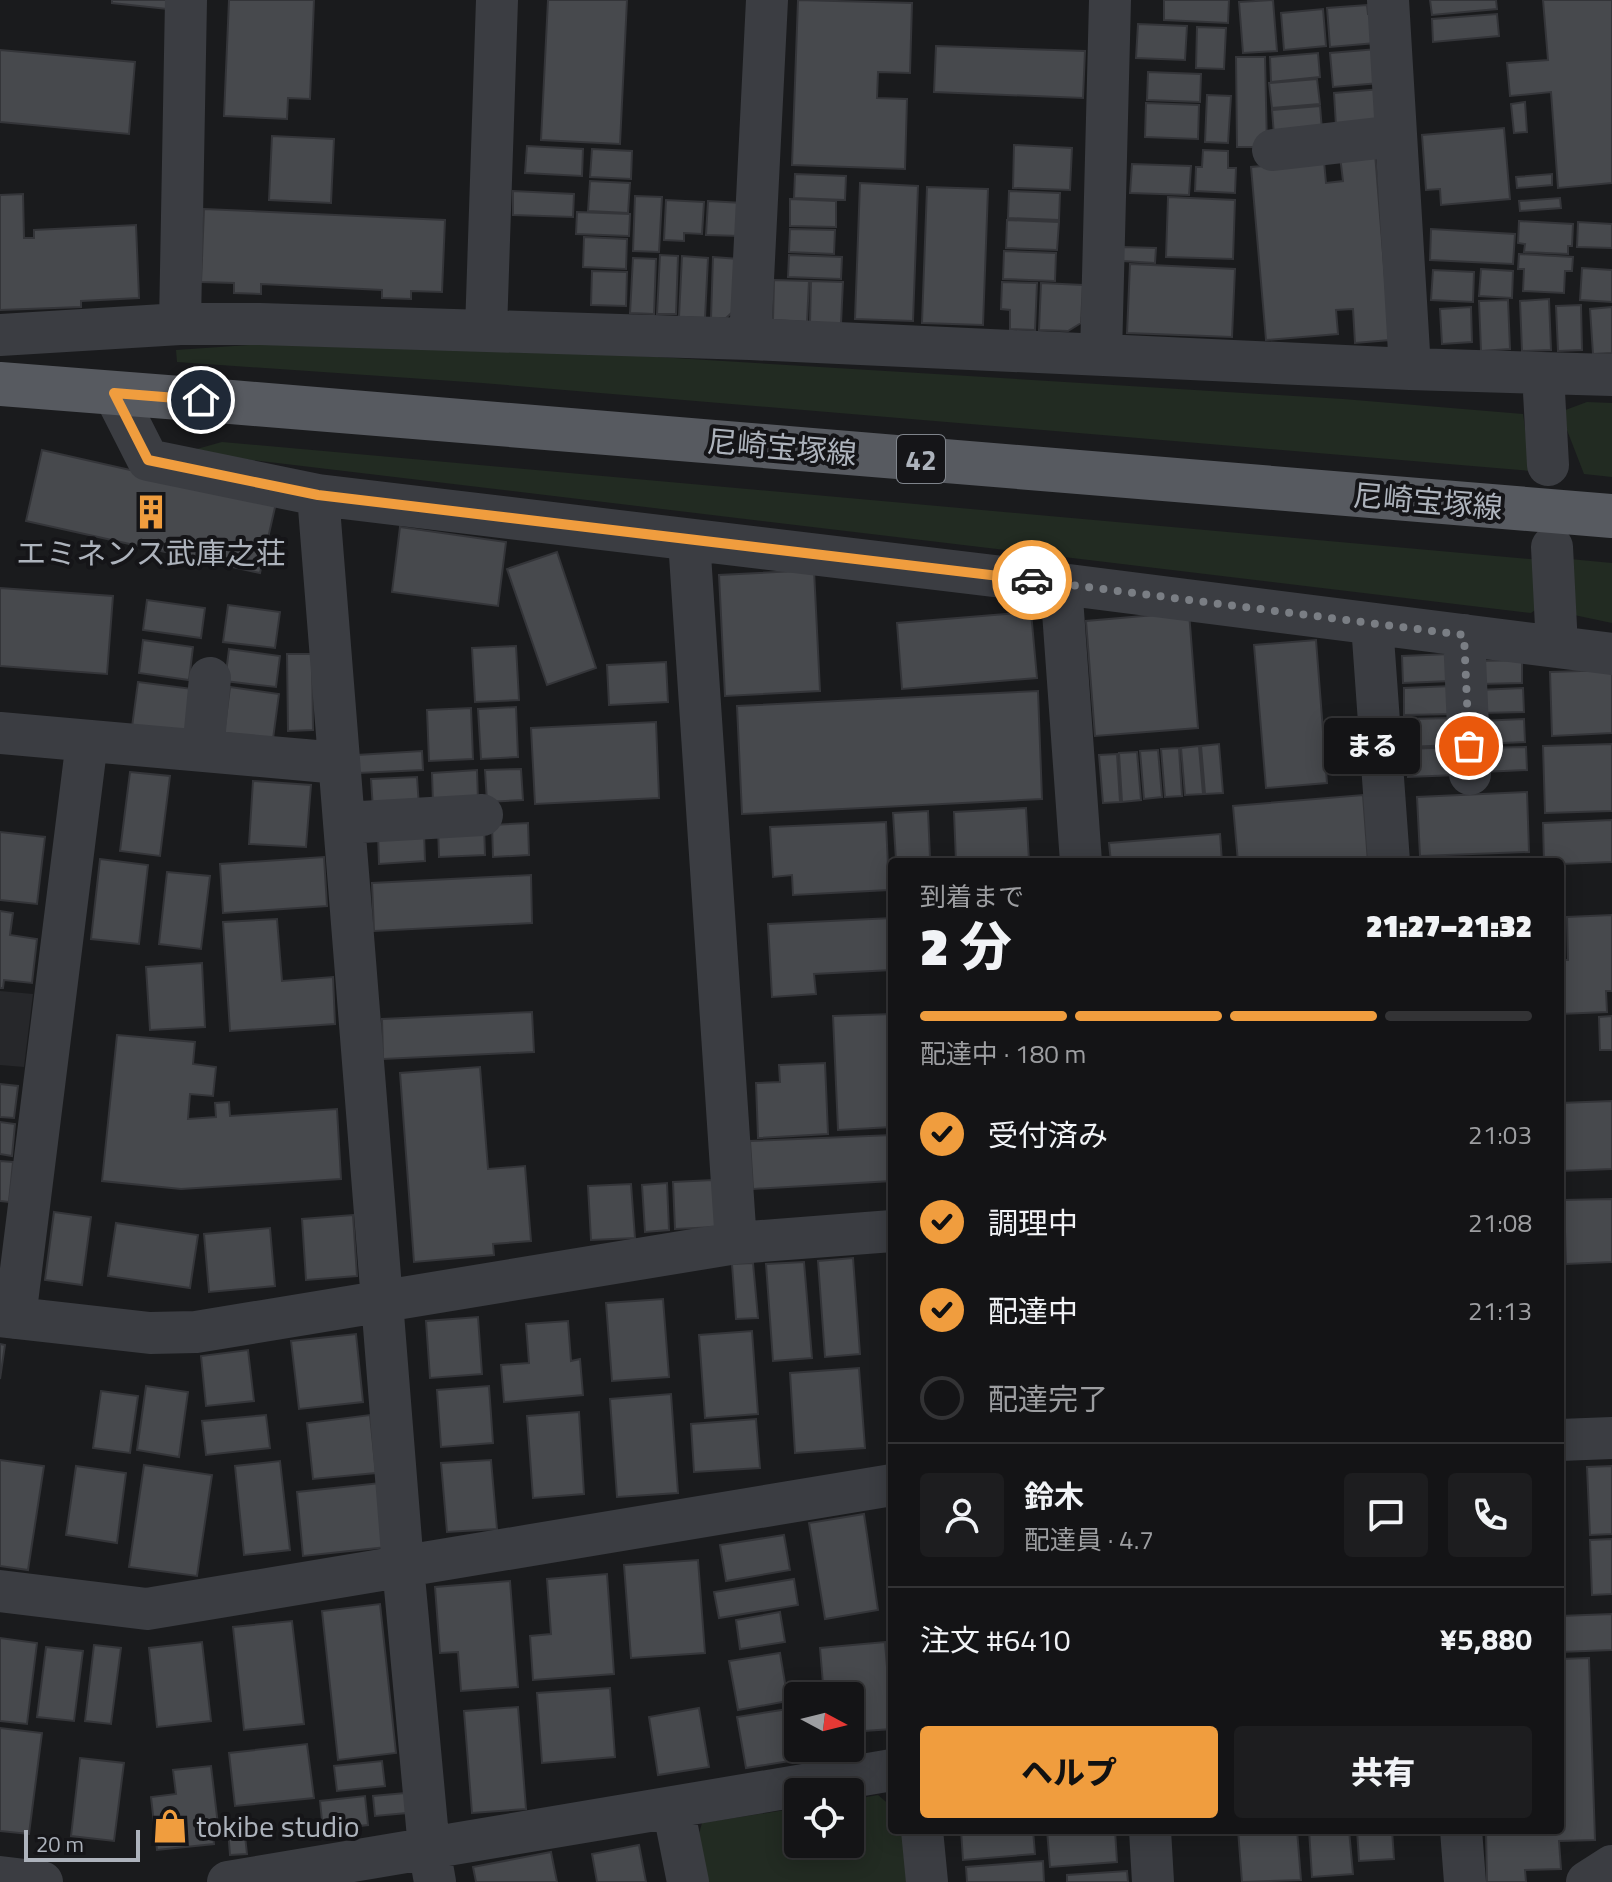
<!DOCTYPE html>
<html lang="ja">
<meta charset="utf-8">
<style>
:root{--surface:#141416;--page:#1d1d1f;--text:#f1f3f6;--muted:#9d9ea1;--line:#333335;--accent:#f09d3e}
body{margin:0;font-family:"Titillium Web","Noto Sans JP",sans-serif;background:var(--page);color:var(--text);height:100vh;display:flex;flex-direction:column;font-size:30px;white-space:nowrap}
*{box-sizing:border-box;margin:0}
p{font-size:26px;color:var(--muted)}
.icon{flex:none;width:44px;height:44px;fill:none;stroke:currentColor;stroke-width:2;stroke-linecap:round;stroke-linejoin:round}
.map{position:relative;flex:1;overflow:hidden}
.panel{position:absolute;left:888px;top:858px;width:676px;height:976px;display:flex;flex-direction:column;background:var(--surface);border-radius:8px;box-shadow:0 4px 20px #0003,0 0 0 2px var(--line)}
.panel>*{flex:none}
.needle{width:52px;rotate:97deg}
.tools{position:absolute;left:784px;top:1682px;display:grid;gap:16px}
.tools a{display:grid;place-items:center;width:80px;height:80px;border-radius:8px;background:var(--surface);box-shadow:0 4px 20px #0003,0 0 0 2px var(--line);font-size:40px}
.scale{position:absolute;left:24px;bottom:20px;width:116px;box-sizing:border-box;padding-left:8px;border:4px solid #adb3bc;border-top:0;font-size:22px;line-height:28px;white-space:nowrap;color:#adb3bc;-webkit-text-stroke:6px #151518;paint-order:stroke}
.pin{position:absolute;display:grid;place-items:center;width:68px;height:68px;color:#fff;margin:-34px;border:4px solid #fff;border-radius:50%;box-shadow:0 2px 8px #0007}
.courier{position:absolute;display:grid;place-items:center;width:80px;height:80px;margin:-40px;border:6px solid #f09d3e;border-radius:50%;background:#fff;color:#222;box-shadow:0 2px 10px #0007}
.bubble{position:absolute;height:56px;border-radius:8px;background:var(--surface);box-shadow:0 4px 20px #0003,0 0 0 2px var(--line);font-size:26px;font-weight:800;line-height:56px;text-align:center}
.overview em{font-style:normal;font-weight:800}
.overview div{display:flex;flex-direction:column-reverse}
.overview{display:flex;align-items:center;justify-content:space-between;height:136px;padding:0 32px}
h1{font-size:52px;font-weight:800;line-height:60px}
.bar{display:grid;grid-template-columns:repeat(4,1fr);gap:12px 8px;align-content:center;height:96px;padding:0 32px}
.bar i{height:10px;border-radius:6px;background:var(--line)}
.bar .active{background:var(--accent)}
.bar p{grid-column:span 4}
.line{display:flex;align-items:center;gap:20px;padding:0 32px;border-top:2px solid var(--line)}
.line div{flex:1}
.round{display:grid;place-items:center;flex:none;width:84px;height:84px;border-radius:8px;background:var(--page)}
ol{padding:0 32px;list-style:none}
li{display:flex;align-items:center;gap:24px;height:88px}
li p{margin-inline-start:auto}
li .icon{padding:8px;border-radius:50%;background:var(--accent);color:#111;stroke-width:4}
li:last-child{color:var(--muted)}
li i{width:44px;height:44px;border:4px solid var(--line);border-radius:50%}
.button{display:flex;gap:16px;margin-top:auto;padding:16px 32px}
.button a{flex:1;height:92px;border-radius:8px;background:var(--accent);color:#111;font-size:32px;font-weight:800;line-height:92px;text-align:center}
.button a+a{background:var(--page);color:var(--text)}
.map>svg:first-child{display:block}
</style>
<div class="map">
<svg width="1612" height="1882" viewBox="0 0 1612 1882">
<rect width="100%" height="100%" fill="#1a1b1d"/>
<path fill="#26272a" d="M0 991 33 994 24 1067 0 1065Z"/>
<path fill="#222b22" d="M278 343 609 354 1343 399 1523 414 1531 471 482 383 177 362 176 350Z
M1587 402 1612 403V477L1584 474 1560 412Z
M222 442 1541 560 1542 605 1531 613 186 452Z
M1570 559 1612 563V623L1574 615Z
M878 1795 892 1807V1830H905L909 1882H700L694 1852 702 1823 798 1808V1844H850V1800Z"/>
<path fill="#47494d" stroke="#343539" stroke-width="2" d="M112 0H168L167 9 112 3Z
M229 0H314L310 99 288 98 287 119 224 116Z
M548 0H627L620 144 541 140Z
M798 0 912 3 910 73 878 72 877 98 907 99 905 169 792 165Z
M1164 0H1229L1228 23 1164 20Z
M1273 0 1277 51 1243 53 1239 2Z
M1430 0H1496L1497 9 1432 15Z
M1543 0H1612V183L1558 188 1551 92 1510 96 1507 63 1548 60Z
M1367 5 1368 14H1374L1376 43 1330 47 1327 8Z
M1323 9 1326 46 1284 50 1281 13Z
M1497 14 1499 36 1433 42 1432 19Z
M1138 24 1187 26 1185 60 1136 58Z
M1197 27 1226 28 1224 69 1196 68Z
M936 46 1085 51 1083 98 934 92Z
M1377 49 1380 83 1333 87 1330 53Z
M0 50 135 62 129 134 0 122Z
M1318 53 1320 77 1271 82 1270 57Z
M1236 57H1265L1267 147H1237Z
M1148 72 1201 74 1200 102 1147 100Z
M1317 79 1320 104 1272 108 1269 83Z
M1381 89 1384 122 1336 126 1334 93Z
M1207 95 1231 96 1228 143 1205 142Z
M1525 102 1527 132 1514 133 1511 104Z
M1146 103 1199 105 1198 139 1145 137Z
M1320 106 1322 130 1274 135 1272 110Z
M1504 128 1510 199 1441 205 1440 189 1426 190 1422 135Z
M272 136 334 139 331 203 269 200Z
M1014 145 1072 148 1070 190 1013 188Z
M527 146 583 149 582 176 525 173Z
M592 149 632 151 631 179 590 177Z
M1203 150 1228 151V168H1236L1235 193 1195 191 1196 167H1202Z
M1375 153 1390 340 1355 343 1353 309 1336 310 1338 334 1266 340 1251 167 1324 161 1326 183 1343 181 1340 156Z
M1132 164 1191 166 1189 195 1130 193Z
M795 174 846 176 845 200 794 198Z
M1552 174V185L1517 188 1516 177Z
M590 181 630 183 628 213 588 211Z
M860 183 918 186 913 321 855 319Z
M927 187 988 189 983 325 922 323Z
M513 191 574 194 573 217 513 215Z
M1009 191 1060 193 1059 220 1008 218Z
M23 194 24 238H34V230L136 225 139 298 81 301V307L0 310V195Z
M635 196 662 197 659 252 633 251Z
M1168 197 1235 200 1233 259 1166 257Z
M1560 198 1561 208 1520 211 1519 201Z
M790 199 836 201V227L790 226Z
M666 200 704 202 702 234 684 233V241L664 240Z
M708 201 743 203 741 236 706 235Z
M204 209 445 220 442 292 411 291V299L382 298V290L261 284V294L234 293V283L201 282Z
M577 212 630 214 629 236 576 234Z
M1007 220 1059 222 1057 250 1006 248Z
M1519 221 1573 224 1572 246H1568V254L1524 252 1525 244 1518 243Z
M1578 222 1612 224V248L1577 247Z
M790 229 835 230 834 254 789 252Z
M1431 229 1515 234 1513 264 1430 260Z
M584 237 627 239 626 269 583 267Z
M1123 247 1156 248 1155 263 1123 261Z
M1004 251 1056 253 1055 281 1003 279Z
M1519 254 1573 257 1572 271H1565L1564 293 1523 291 1524 269H1518Z
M660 255 678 256 676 314H657Z
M789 255 842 257 841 279 788 277Z
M682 256 708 258 705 318 679 317Z
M713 257 739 259 738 307 726 318H711Z
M633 258 656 259 654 314 630 313Z
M1130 264 1235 269 1232 337 1127 333Z
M1582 268 1612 270V302L1580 300Z
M1481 269 1513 271 1512 298 1479 296Z
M1433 270 1474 272 1473 302 1431 300Z
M592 271 627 272 626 306 591 305Z
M774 280 809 281 807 322 773 320Z
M811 281 843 282 841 324 810 323Z
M1002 282 1037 283 1035 330 1010 329V310L1001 309Z
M1041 283 1083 285 1081 323 1068 331 1039 330Z
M1549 299 1551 350 1522 351 1520 301Z
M1508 300 1510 349 1481 351 1479 301Z
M1581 305 1582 350 1558 351 1556 306Z
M1471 307 1472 342 1442 344 1440 309Z
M1612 307V353L1593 354 1590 309Z
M42 450 276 503 260 573 26 521Z
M400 527 506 542 498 606 392 592Z
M557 552 596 668 547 685 507 569Z
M814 570 820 691 725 696 719 575Z
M0 588 113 596 107 674 0 666Z
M147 600 205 608 201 638 143 630Z
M228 605 280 612 275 648 223 642Z
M1031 612 1037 678 902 689 897 623Z
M1189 612 1198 728 1095 736 1086 621Z
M143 640 193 647 189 680 139 673Z
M1316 640 1327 783 1266 788 1254 645Z
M516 646 519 700 475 702 472 648Z
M229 649 280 656 276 687 225 681Z
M287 654H312L313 730 288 731Z
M1450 654 1451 681 1403 683 1402 656Z
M1522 660V683L1478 684 1477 661Z
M666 662 668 702 609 705 607 665Z
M1612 670V733L1552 736 1550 672Z
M138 682 193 689 187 734 132 727Z
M1452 686 1453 714 1404 715V688Z
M230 687 279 694 273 739 224 733Z
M1523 688 1524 712 1480 713 1478 690Z
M1038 691 1042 799 742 814 737 706Z
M516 707 518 757 481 759 478 709Z
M471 708 473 759 429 761 427 710Z
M1454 718 1455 745 1406 747V719Z
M1524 719 1525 742 1480 744 1479 721Z
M656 722 659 798 535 804 531 728Z
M1219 744 1223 793 1205 794 1201 746Z
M1612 744V811L1545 813 1543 746Z
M1199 746 1203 794 1185 795 1181 748Z
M1456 747 1457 775 1408 777 1407 749Z
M1526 747 1527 770 1482 772 1481 748Z
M1179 748 1182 796 1165 797 1161 749Z
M1158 750 1162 797 1144 799 1140 751Z
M422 751 423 770 358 773 357 755Z
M1137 752 1141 800 1122 802 1119 753Z
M1117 754 1120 802 1103 803 1099 755Z
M521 769 523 800 487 802 485 770Z
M477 770 478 801 433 803 432 773Z
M130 772 170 776 160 856 120 851Z
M417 777 419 807 373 809 371 779Z
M253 781 311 785 306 847 249 844Z
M1527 792 1529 852 1420 856 1417 797Z
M1363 795 1368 862H1238L1233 806Z
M1026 808 1029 861 956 862 954 812Z
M928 811 930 858 896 860 893 813Z
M1612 820V862L1560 864V862H1544L1543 823Z
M886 822 889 890 793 895 792 875 773 877 770 827Z
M528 823 529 855 493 857 492 825Z
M484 825 485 855 439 857 438 827Z
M0 832 45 837 37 904 0 900Z
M424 832 425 861 379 864 378 834Z
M1220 834 1222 862H1111L1109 843Z
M324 857 327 906 223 913 220 864Z
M100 859 148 865 139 944 91 939Z
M167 872 210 876 201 949 159 944Z
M531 875 532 923 374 931 372 883Z
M0 911 13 913 10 935 37 939 32 983 4 980 3 988H0Z
M1612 915V991H1606L1607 1012 1560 1014V960H1568L1567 917Z
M892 918V970L814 974 816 994 772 997 768 924Z
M277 919 282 981 333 977 335 1024 230 1031 223 922Z
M202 963 205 1027 150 1030 146 967Z
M532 1012 534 1052 383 1059 382 1019Z
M892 1014V1127L838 1130 833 1016Z
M1612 1016V1050H1600L1599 1017Z
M117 1035 195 1042 193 1064 216 1067 213 1096 190 1094 188 1119 216 1117 215 1103 229 1102 230 1116 337 1109 341 1179 181 1189 102 1181Z
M825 1063 828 1134 758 1138 756 1083 780 1082 779 1065Z
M480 1067 488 1169 525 1166 531 1241 493 1244 494 1255 414 1262 400 1073Z
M0 1084 18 1086 14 1118 0 1117Z
M1612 1101V1169L1561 1171 1560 1103Z
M0 1122 15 1124 12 1156 0 1154Z
M892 1135V1181L753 1189 750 1141Z
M0 1161 13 1162 9 1202 0 1201Z
M713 1180 716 1227 675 1229 673 1182Z
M667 1183 669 1230 645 1232 642 1185Z
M631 1184 635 1238 591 1240 588 1186Z
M1612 1199V1262L1566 1264 1564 1200Z
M54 1212 91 1217 82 1285 45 1280Z
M353 1215 357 1276 306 1280 302 1219Z
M116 1223 198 1235 190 1288 108 1276Z
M270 1228 275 1286 209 1292 204 1234Z
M853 1258 860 1354 825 1357 818 1261Z
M804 1262 812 1358 773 1361 766 1264Z
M753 1263 758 1318 736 1319 732 1264Z
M663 1299 669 1377 612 1381 606 1303Z
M478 1317 482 1374 430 1378 426 1321Z
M568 1321 571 1361 580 1359 583 1395 504 1402 501 1365 529 1363 526 1324Z
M752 1331 758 1414 705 1418 699 1335Z
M356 1334 363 1402 299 1409 291 1341Z
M0 1344 5 1345 0 1379Z
M248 1350 254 1401 206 1406 201 1356Z
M859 1368 865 1448 795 1453 790 1373Z
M146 1386 188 1392 179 1457 137 1450Z
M489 1386 493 1443 441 1447 437 1390Z
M101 1391 138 1396 130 1453 93 1448Z
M671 1394 678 1493 617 1497 610 1399Z
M579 1412 584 1494 533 1498 527 1416Z
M266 1415 270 1448 206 1455 202 1421Z
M370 1415 376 1473 313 1479 307 1423Z
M756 1419 760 1468 694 1472 691 1424Z
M0 1460 44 1466 28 1570 0 1566Z
M491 1460 497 1529 447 1532 441 1463Z
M280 1461 290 1550 244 1555 235 1466Z
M144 1465 212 1475 197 1576 129 1567Z
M76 1466 126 1473 117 1543 66 1535Z
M1612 1466V1534L1590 1535 1587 1467Z
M380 1483 387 1547 303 1556 297 1492Z
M864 1514 878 1610 825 1619 809 1523Z
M784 1535 790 1570 726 1581 720 1545Z
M1612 1539V1594L1592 1595 1590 1540Z
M698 1560 705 1653 631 1658 624 1565Z
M607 1574 614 1674 533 1680 530 1636 551 1634 547 1579Z
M794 1579 798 1605 719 1618 714 1592Z
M510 1581 518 1687 461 1691 458 1652 440 1653 435 1587Z
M380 1604 396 1753 338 1760 322 1611Z
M780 1612 785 1642 740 1649 736 1620Z
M1612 1614V1650L1560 1652V1616Z
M292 1621 304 1724 244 1730 233 1627Z
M0 1638 37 1643 27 1724 0 1721Z
M202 1642 211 1721 157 1727 149 1648Z
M885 1642 892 1729 850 1732V1696H824L820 1648Z
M94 1645 121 1648 111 1724 85 1721Z
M46 1647 83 1651 74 1721 37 1717Z
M780 1653 788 1701 738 1710 729 1661Z
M1589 1658 1595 1840 1559 1841 1561 1869 1525 1870 1526 1882H1487L1486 1830H1560V1659Z
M610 1688 615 1757 542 1763 537 1693Z
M518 1707 526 1809 472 1813 464 1711Z
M699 1708 709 1767 658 1775 649 1717Z
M788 1709 796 1760 746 1768 737 1717Z
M0 1728 42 1733 29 1834 0 1831Z
M307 1744 314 1798 235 1806 229 1753Z
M80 1758 124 1763 114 1841 71 1836Z
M382 1761 385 1786 337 1791 334 1766Z
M211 1766 218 1825 212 1826 214 1844 157 1850 151 1797 176 1794 173 1770Z
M405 1793 407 1813 375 1816 373 1796Z
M365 1796 368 1825 323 1830 320 1801Z
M244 1827 247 1854 230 1855 228 1829Z
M961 1830H1033L1035 1854 963 1860Z
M1047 1830H1115L1117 1862 1050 1867Z
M1238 1830H1297L1301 1880 1242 1882Z
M1309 1830H1349L1353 1874 1312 1877Z
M1357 1830H1392L1394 1859 1359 1861Z
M639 1845 646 1882H597L592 1854Z
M551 1852 557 1882H476L473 1867Z
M1043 1861 1044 1882H967L966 1867Z
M1127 1871 1128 1882H1067V1875Z"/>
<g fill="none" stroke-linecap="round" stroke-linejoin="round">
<path stroke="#3b3d42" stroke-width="42" d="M1388 0 1410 369
M1273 150 1396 136
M180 324 186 0
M486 330 497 0
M0 335 180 324H260L750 339 1410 369 1612 375
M750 339 767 0
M1101 355 1110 0
M1543 374 1548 465
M114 393 148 460 318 495 1061 584 1612 654
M318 495 403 1566 429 1848 435 1882
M689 540 736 1243
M1552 547 1557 647
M1061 584 1081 862
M1372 624 1389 862
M1464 635 1470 774
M0 733 339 763
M203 751 210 678
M344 823 482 815
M0 1316 150 1333 196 1332 736 1243 892 1231
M15 1318 87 741
M1560 1440 1612 1438
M0 1591 147 1609 892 1485
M673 1807 688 1882
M922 1830 927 1882
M1150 1830 1153 1882
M1461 1830 1465 1882
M0 1877 42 1882
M228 1882 892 1770
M1587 1882 1612 1866"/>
<path stroke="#575a60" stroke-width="44" d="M0 384 231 402 1612 516"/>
</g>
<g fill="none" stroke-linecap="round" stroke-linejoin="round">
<path stroke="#7a7e84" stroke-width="8" stroke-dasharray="0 14.4" d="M1032 580 1464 635 1469 746"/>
<path stroke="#f09d3e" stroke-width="10" d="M201 400 114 393 148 460 318 495 1032 580"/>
</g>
<defs>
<g id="building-bare" transform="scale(2.76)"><path d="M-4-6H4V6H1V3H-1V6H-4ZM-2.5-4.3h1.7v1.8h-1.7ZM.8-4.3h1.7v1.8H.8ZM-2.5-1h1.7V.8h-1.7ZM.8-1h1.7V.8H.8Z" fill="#f09d3e" stroke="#151518" stroke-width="2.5" paint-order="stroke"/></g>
<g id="shop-bare" transform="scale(2.76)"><path d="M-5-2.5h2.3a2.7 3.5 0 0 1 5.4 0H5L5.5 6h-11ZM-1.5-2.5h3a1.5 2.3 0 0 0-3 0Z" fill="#f09d3e" stroke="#151518" stroke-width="2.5" paint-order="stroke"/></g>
</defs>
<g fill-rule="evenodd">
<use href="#building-bare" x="151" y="512"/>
<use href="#shop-bare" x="170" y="1826"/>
</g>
<g text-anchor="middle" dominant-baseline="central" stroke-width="8" stroke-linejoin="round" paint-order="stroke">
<rect fill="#151518" stroke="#7f848b" stroke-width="2" x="897" y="435" width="48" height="48" rx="6"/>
<g font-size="28" font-weight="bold" fill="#adb3bc">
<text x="921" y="459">42</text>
</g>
<g font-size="30" fill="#adb3bc" stroke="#151518">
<text transform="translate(782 447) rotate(5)">尼崎宝塚線</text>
<text transform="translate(1428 501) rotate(5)">尼崎宝塚線</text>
</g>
<g font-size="30" fill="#adb3bc" stroke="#151518">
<text x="151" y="553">エミネンス武庫之荘</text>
<text x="196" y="1826" text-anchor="start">tokibe studio</text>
</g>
</g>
</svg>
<div class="tools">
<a><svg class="needle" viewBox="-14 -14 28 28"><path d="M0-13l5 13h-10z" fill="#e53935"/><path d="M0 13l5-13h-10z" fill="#9d9ea1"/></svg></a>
<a><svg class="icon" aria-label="locate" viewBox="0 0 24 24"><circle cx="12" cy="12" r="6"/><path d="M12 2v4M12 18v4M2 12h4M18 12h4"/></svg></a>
</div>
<div class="scale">20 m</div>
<div class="pin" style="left:1469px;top:746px;background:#ea580c"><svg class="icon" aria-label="bag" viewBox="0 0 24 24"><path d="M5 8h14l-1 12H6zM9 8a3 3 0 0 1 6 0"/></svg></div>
<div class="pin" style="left:201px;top:400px;background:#1f2937"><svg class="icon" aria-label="home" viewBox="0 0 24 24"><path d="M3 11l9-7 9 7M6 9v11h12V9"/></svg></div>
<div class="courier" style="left:1032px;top:580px"><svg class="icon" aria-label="car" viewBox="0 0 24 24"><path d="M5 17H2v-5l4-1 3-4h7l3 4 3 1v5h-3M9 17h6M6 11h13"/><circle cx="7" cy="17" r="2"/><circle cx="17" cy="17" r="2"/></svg></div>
<div class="bubble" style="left:1324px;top:718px;width:96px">まる</div>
<section class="panel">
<div class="overview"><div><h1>2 分</h1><p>到着まで</p></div><em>21:27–21:32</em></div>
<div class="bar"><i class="active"></i><i class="active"></i><i class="active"></i><i></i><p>配達中 · 180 m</p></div>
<ol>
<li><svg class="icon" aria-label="check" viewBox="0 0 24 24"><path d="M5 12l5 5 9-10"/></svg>受付済み<p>21:03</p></li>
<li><svg class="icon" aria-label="check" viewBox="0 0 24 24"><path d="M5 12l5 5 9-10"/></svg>調理中<p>21:08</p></li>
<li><svg class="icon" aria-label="check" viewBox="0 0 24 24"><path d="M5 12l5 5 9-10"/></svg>配達中<p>21:13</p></li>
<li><i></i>配達完了</li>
</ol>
<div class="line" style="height:144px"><a class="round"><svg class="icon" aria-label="person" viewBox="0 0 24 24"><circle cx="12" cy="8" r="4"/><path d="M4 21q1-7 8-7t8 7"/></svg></a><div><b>鈴木</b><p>配達員 · 4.7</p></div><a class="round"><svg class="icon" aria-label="chat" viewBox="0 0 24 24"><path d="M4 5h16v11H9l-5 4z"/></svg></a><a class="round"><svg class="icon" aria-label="phone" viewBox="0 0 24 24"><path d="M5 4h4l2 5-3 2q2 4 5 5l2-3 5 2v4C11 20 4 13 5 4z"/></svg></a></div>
<div class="line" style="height:104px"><div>注文 #6410</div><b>¥5,880</b></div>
<div class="button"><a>ヘルプ</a><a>共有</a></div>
</section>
</div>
